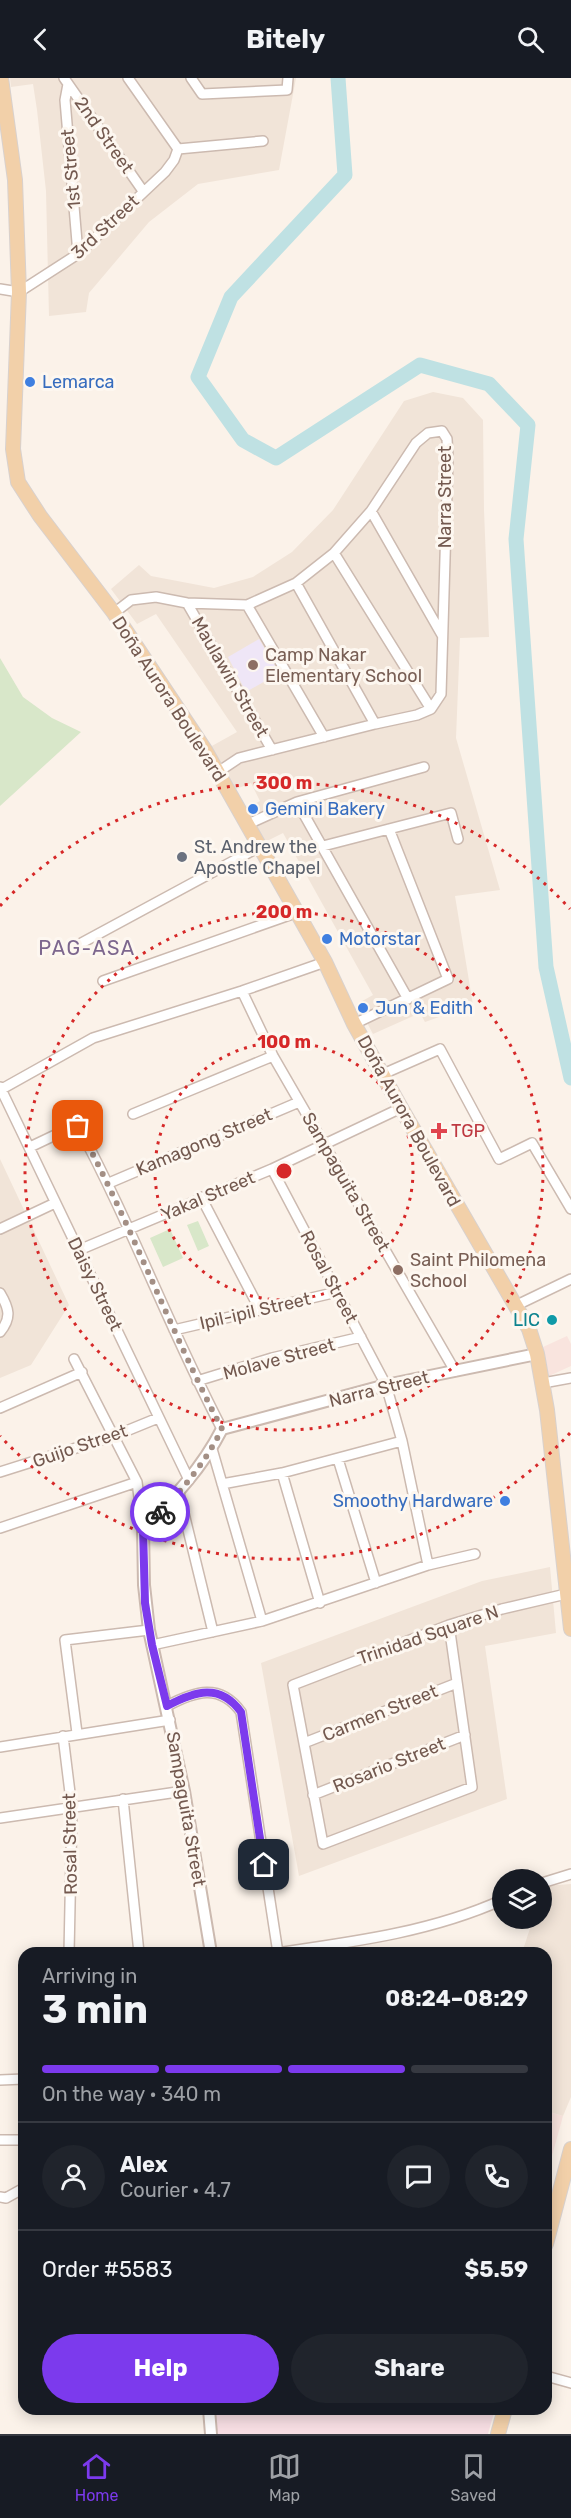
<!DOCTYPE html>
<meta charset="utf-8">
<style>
:root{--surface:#171b24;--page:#20242c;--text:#f1f3f6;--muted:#9ea1a6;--line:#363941;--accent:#7c3aed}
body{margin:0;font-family:Rubik,sans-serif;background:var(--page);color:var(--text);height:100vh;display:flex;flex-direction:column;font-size:22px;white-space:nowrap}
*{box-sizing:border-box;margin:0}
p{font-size:20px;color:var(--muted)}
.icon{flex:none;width:33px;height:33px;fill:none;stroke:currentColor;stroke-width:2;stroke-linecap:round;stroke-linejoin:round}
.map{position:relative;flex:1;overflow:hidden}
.panel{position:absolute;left:18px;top:1869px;width:534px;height:468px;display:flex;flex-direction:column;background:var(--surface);border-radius:18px;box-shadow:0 3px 15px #0003}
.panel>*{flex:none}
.controls{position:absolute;left:492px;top:1791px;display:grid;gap:12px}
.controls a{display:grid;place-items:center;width:60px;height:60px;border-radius:50%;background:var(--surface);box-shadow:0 3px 15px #0003;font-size:30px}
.pin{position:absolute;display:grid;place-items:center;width:51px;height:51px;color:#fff;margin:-26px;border-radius:12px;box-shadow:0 3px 9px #0006}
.courier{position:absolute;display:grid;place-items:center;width:60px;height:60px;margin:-30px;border:4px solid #7c3aed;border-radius:50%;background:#fff;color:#222;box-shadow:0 2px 8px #0007}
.overview em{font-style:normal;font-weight:700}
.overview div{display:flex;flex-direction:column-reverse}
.overview{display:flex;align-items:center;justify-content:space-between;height:102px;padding:0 24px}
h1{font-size:39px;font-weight:700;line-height:45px}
.bar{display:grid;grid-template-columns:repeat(4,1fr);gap:9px 6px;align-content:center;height:72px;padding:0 24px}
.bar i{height:8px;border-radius:4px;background:var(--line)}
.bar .active{background:var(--accent)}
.bar p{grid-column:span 4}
.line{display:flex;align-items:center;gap:15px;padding:0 24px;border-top:2px solid var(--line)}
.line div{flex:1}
.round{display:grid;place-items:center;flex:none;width:63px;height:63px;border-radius:32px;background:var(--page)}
.button{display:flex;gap:12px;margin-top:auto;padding:12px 24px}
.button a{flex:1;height:69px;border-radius:36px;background:var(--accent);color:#fff;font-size:24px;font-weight:700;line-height:69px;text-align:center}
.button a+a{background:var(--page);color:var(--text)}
header{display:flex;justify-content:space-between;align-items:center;height:78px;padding:0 24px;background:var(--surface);font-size:27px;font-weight:700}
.tabs{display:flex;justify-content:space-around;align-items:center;height:84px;border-top:2px solid var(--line);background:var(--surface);font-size:16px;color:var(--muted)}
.tabs a{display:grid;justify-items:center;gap:3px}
.tabs .active{color:var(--accent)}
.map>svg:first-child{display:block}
</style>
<header><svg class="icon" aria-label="back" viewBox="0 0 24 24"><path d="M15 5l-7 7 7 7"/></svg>Bitely<svg class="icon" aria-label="search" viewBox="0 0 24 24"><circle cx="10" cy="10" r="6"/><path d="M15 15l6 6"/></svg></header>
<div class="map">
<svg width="571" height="2356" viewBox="0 0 571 2356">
<rect width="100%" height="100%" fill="#fbf2e9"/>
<path fill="#f1e4d8" d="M10 0H296L279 92 198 106 149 144 89 215 86 234 49 238 46 113 37 32 33 6 11 9Z
M433 314 463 320 483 342 484 432 489 559 460 560 456 660 500 812 455 818 473 927 425 944 420 935 373 956 357 926 373 917 283 755 265 764 247 730 260 723 251 705 236 711 210 669 237 654 156 536 137 546 111 511 139 487 151 498 214 510 253 499 292 474 333 432 404 323Z
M0 1081 69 1227 31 1287 0 1300Z
M550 1489 556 1555 485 1568 507 1721 299 1798 261 1585 482 1503Z
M571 1806V2019L563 2038 546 2033V1875H522L533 1841 542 1840V1817L544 1808Z"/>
<path fill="#f9e4de" d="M567 1258 571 1266V1288L549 1298 543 1269Z
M546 2033 563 2038 547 2096H546Z"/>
<path fill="#efe6f7" d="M259 561 279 595 246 614 228 579Z"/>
<path fill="#f7dee3" d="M211 2331H495L488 2356H213Z"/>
<path fill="#d8e7c9" d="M0 580 23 619 52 640 81 654 0 728Z
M198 1143 209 1168 198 1173 187 1147Z
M170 1151 183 1180 163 1189 150 1160Z"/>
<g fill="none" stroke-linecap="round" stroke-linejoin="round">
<path stroke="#bfe1e3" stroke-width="15" d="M338 0 345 97 231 219 198 299 243 362 276 380 420 287 489 306 528 347 516 461 546 889 571 1000"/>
<g stroke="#ccbab0" stroke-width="12">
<path id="minor" d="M64 0 143 113
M128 0 178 71
M191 0 202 16 287 12 288 0
M68 6 65 22 78 176
M178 71 263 63
M0 211 19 214 78 176 165 94 174 82 178 71
M371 433 442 557
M334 475 431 631
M296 505 375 646
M187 525 272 672
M247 527 324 659
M114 535 131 522 156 519 187 525 247 527 296 505 334 475 371 433 416 365 428 355 442 353 447 361 448 379 441 616 431 631 417 637 375 646 239 680 218 694
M297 724 408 921
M248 746 297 724 424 689
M323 768 451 735 458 761
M76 868 261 768
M103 903 298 834
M242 913 273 978 455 1293
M354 946 448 901 389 751
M383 996 440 971 499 1081 532 1065 571 1131
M0 1009 189 1402
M0 1012 93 960 242 913 325 884
M133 1036 273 978
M78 1048C131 1146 170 1252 222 1351
M30 1069 93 1039
M272 1091 386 1307 402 1363 428 1487
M109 1105 299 1024
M201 1119 260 1232
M0 1151 55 1125
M79 1172 272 1091 401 1030
M0 1215C9 1230 12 1240 0 1254
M517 1227 571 1201
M174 1252 337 1214
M74 1281 137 1404 143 1450
M197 1303 272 1280 361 1259
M543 1305 571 1300
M0 1330 82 1294
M212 1371 262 1543
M338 1381 376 1505
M0 1394 114 1358 158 1340
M282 1395 320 1525
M222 1406 282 1395 402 1363
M179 1415 213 1554
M0 1450 137 1404
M449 1547 472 1709 323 1766 293 1607 449 1547 502 1531 566 1516
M152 1567 262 1543 428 1487 475 1476
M167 1628C195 1613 220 1605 241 1634L278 1875
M77 1655 65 1562 149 1552
M63 1658 72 1731 69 1875
M304 1665 457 1605
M0 1669 170 1642
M313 1717 465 1657
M123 1721 139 1875
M0 1740 184 1713
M542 1805 571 1796
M276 1875C353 1864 431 1854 502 1822
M0 2002 24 2001
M0 2062H24
M0 2119 6 2120 24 2110
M546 2298 571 2305"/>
</g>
<g stroke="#ccbab0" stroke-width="14">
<path id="tertiary" d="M211 1875 184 1713 149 1552 144 1507 143 1450C174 1420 202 1390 222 1351L386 1307 537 1276
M209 2331 211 2356"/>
</g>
<g stroke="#d8d1ce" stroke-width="16">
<path id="primary" d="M1 0 15 102 19 214 13 371 18 404 40 438 114 535 205 672 325 884 354 946 401 1030 529 1251 537 1276 547 1332 571 1551
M546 2166 571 2071
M498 2356 505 2331"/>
</g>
<use href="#minor" stroke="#fff" stroke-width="9"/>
<use href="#tertiary" stroke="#fff" stroke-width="10"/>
<use href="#primary" stroke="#f2d0a9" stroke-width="14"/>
</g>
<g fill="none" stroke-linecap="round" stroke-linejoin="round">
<path stroke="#a38f85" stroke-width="6" stroke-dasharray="0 10.8" d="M78 1048C131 1146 170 1252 222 1351 206 1383 185 1409 160 1434"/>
<path stroke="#7c3aed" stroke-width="8" d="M160 1434 143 1450 145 1525 152 1567 167 1628C195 1613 220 1605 241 1634L264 1787"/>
</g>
<g fill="none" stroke="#d62828" stroke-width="3" stroke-dasharray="3 6">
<circle cx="284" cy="1093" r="129"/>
<circle cx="284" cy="1093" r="259"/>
<path d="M570 1355A388 388 0 0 1 0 1358M0 828A388 388 0 0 1 570 831"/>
</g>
<g fill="#3f7fe0" stroke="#fdf7f0" stroke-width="2">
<circle cx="30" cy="304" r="6"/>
<circle cx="253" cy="731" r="6"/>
<circle cx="327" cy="861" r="6"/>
<circle cx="363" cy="930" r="6"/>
<circle cx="505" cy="1423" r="6"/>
</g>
<g fill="#8d6e63" stroke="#fdf7f0" stroke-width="2">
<circle cx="253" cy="587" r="6"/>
<circle cx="398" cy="1192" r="6"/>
</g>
<circle fill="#6b7280" stroke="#fdf7f0" stroke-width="2" cx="182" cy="779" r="6"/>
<path fill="#e0444e" stroke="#fdf7f0" stroke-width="2" d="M436 1044h6v6h6v6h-6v6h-6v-6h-6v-6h6z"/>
<circle fill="#0f9aa8" stroke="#fdf7f0" stroke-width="2" cx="552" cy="1242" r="6"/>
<g text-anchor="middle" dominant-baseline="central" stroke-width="6" stroke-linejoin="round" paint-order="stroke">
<g font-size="18" fill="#73594f" stroke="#fdf7f0">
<text transform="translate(104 57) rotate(55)">2nd Street</text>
<text transform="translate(71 91) rotate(-95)">1st Street</text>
<text transform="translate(105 149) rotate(-43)">3rd Street</text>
<text transform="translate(445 419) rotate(-90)">Narra Street</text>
<text transform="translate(230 599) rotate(60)">Maulawin Street</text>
<text transform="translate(169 621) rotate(57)">Doña Aurora Boulevard</text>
<text transform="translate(409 1043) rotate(61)">Doña Aurora Boulevard</text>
<text transform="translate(204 1064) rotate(-23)">Kamagong Street</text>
<text transform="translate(346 1104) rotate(60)">Sampaguita Street</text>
<text transform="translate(208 1118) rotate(-23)">Yakal Street</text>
<text transform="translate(329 1199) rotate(62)">Rosal Street</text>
<text transform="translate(95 1206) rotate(64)">Daisy Street</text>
<text transform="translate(255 1233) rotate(-13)">Ipil-ipil Street</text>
<text transform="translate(279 1281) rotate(-15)">Molave Street</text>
<text transform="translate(379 1311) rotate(-14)">Narra Street</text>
<text transform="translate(80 1368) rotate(-19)">Guijo Street</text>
<text transform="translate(428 1557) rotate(-19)">Trinidad Square N</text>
<text transform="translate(380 1635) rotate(-22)">Carmen Street</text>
<text transform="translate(389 1687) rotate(-22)">Rosario Street</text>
<text transform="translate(186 1731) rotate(80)">Sampaguita Street</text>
<text transform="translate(70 1766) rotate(-91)">Rosal Street</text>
</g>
<g font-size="18" fill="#366cbe" stroke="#fdf7f0" text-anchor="start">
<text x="42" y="304">Lemarca</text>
<text x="265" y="731">Gemini Bakery</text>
<text x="339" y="861">Motorstar</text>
<text x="375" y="930">Jun &amp; Edith</text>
<text x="493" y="1423" text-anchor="end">Smoothy Hardware</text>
</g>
<g font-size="18" fill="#785e54" stroke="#fdf7f0" text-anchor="start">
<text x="265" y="577">Camp Nakar<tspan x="265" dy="21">Elementary School</tspan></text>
<text x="410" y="1182">Saint Philomena<tspan x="410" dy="21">School</tspan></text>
</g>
<g font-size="18" fill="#5b616d" stroke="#fdf7f0" text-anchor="start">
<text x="194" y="769">St. Andrew the<tspan x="194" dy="21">Apostle Chapel</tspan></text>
</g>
<g font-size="18" fill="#be3a42" stroke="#fdf7f0" text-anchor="start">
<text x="451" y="1053">TGP</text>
</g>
<g font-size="18" fill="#0d838f" stroke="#fdf7f0" text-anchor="end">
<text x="540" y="1242">LIC</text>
</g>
<g font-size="20" letter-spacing="1.5" fill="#7d678e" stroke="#fdf7f0">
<text x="87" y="870">PAG-ASA</text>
</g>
</g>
<circle cx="284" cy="1093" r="9" fill="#d62828" stroke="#fdf7f0" stroke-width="3"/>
<g font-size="18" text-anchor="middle" font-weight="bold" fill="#d62828" stroke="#fdf7f0" stroke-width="6" stroke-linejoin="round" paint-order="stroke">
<text x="284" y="711">300 m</text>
<text x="284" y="840">200 m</text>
<text x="284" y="970">100 m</text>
</g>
</svg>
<div class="controls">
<a><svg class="icon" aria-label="layers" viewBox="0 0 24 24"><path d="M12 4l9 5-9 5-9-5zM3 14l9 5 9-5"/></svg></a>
</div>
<div class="pin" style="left:78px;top:1048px;background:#ea580c"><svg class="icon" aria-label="bag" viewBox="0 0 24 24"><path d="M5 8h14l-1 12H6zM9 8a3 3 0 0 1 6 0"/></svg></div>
<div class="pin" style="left:264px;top:1787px;background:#1f2937"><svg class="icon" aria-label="home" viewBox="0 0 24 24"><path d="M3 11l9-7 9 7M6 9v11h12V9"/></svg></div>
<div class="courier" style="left:160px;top:1434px"><svg class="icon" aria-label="bike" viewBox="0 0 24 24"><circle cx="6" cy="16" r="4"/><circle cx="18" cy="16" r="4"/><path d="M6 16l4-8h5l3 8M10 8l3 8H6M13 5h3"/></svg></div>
<section class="panel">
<div class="overview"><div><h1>3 min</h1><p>Arriving in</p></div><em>08:24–08:29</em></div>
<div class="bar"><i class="active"></i><i class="active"></i><i class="active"></i><i></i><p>On the way · 340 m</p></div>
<div class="line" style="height:108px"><a class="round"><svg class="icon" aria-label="person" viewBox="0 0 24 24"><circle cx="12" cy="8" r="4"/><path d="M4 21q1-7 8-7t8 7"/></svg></a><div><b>Alex</b><p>Courier · 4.7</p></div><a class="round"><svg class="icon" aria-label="chat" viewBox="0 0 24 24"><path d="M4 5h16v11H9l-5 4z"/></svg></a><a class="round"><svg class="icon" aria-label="phone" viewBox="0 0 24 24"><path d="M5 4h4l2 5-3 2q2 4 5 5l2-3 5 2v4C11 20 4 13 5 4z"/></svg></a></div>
<div class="line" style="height:78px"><div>Order #5583</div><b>$5.59</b></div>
<div class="button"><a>Help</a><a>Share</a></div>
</section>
</div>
<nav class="tabs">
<a class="active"><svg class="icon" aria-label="home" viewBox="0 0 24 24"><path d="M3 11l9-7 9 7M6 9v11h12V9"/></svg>Home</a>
<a><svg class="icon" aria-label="map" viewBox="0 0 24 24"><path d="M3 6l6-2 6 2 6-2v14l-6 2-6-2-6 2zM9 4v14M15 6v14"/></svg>Map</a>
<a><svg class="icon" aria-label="saved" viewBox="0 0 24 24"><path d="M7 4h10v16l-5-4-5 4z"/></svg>Saved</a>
</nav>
